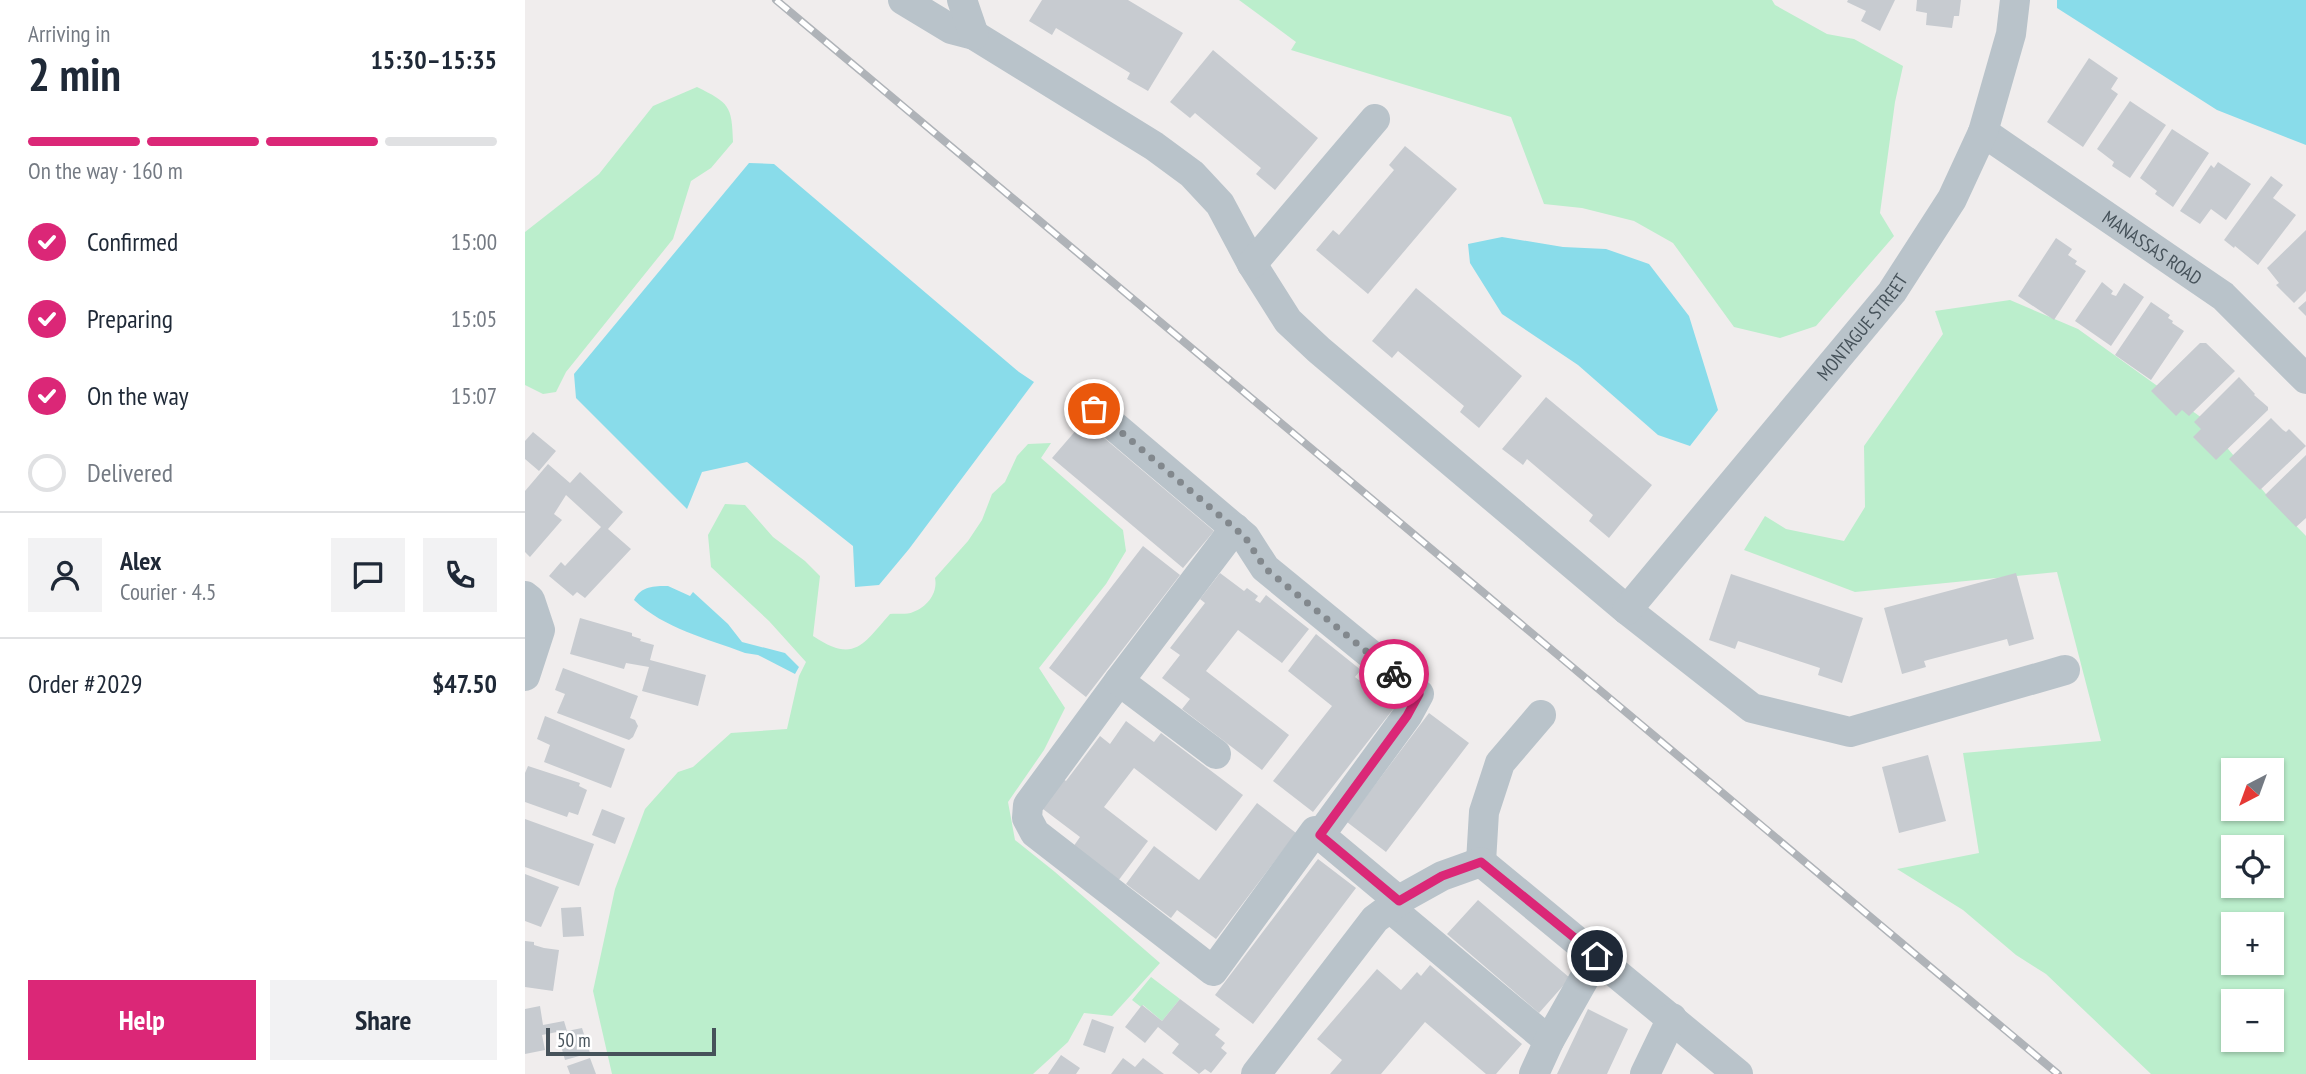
<!DOCTYPE html>
<meta charset="utf-8">
<style>
:root{--surface:#fff;--page:#f2f2f3;--text:#1f2937;--muted:#747a83;--line:#e0e1e3;--accent:#db2777}
body{margin:0;font-family:"PT Sans Narrow",sans-serif;background:var(--page);color:var(--text);height:100vh;display:flex;flex-direction:column;font-size:26px;white-space:nowrap}
*{box-sizing:border-box;margin:0}
p{font-size:23px;color:var(--muted)}
.icon{flex:none;width:38px;height:38px;fill:none;stroke:currentColor;stroke-width:2;stroke-linecap:round;stroke-linejoin:round}
.map{position:relative;flex:1;overflow:hidden}
.side{display:flex;flex-direction:column;background:var(--surface);width:525px}
.side>*{flex:none}
.needle{width:46px;rotate:221deg}
.fabs{position:absolute;left:1696px;top:758px;display:grid;gap:14px}
.fabs a{display:grid;place-items:center;width:63px;height:63px;border-radius:0px;background:var(--surface);box-shadow:0 2px 5px #0004;font-size:35px}
.scale{position:absolute;left:21px;bottom:18px;width:170px;box-sizing:border-box;padding-left:7px;border:4px solid #46525a;border-top:0;font-size:19px;line-height:24px;white-space:nowrap;color:#46525a;-webkit-text-stroke:5px #fff;paint-order:stroke}
.pin{position:absolute;display:grid;place-items:center;width:60px;height:60px;color:#fff;margin:-30px;border:4px solid #fff;border-radius:50%;box-shadow:0 2px 7px #0007}
.courier{position:absolute;display:grid;place-items:center;width:70px;height:70px;margin:-35px;border:5px solid #db2777;border-radius:50%;background:#fff;color:#222;box-shadow:0 2px 9px #0007}
.overview em{font-style:normal;font-weight:700}
.overview div{display:flex;flex-direction:column-reverse}
.overview{display:flex;align-items:center;justify-content:space-between;height:119px;padding:0 28px}
h1{font-size:46px;font-weight:700;line-height:52px}
.bar{display:grid;grid-template-columns:repeat(4,1fr);gap:10px 7px;align-content:center;height:84px;padding:0 28px}
.bar i{height:9px;border-radius:5px;background:var(--line)}
.bar .on{background:var(--accent)}
.bar p{grid-column:span 4}
.line{display:flex;align-items:center;gap:18px;padding:0 28px;border-top:2px solid var(--line)}
.line div{flex:1}
.round{display:grid;place-items:center;flex:none;width:74px;height:74px;border-radius:0px;background:var(--page)}
ol{padding:0 28px;list-style:none}
li{display:flex;align-items:center;gap:21px;height:77px}
li p{margin-inline-start:auto}
li .icon{padding:7px;border-radius:50%;background:var(--accent);color:#fff;stroke-width:4}
li:last-child{color:var(--muted)}
li i{width:38px;height:38px;border:4px solid var(--line);border-radius:50%}
.button{display:flex;gap:14px;margin-top:auto;padding:14px 28px}
.button a{flex:1;height:80px;border-radius:0px;background:var(--accent);color:#fff;font-size:28px;font-weight:700;line-height:80px;text-align:center}
.button a+a{background:var(--page);color:var(--text)}
main{display:flex;flex:1;min-height:0}
.map>svg:first-child{display:block}
</style>
<main>
<section class="side">
<div class="overview"><div><h1>2 min</h1><p>Arriving in</p></div><em>15:30–15:35</em></div>
<div class="bar"><i class="on"></i><i class="on"></i><i class="on"></i><i></i><p>On the way · 160 m</p></div>
<ol>
<li><svg class="icon" aria-label="check" viewBox="0 0 24 24"><path d="M5 12l5 5 9-10"/></svg>Confirmed<p>15:00</p></li>
<li><svg class="icon" aria-label="check" viewBox="0 0 24 24"><path d="M5 12l5 5 9-10"/></svg>Preparing<p>15:05</p></li>
<li><svg class="icon" aria-label="check" viewBox="0 0 24 24"><path d="M5 12l5 5 9-10"/></svg>On the way<p>15:07</p></li>
<li><i></i>Delivered</li>
</ol>
<div class="line" style="height:126px"><a class="round"><svg class="icon" aria-label="person" viewBox="0 0 24 24"><circle cx="12" cy="8" r="4"/><path d="M4 21q1-7 8-7t8 7"/></svg></a><div><b>Alex</b><p>Courier · 4.5</p></div><a class="round"><svg class="icon" aria-label="chat" viewBox="0 0 24 24"><path d="M4 5h16v11H9l-5 4z"/></svg></a><a class="round"><svg class="icon" aria-label="phone" viewBox="0 0 24 24"><path d="M5 4h4l2 5-3 2q2 4 5 5l2-3 5 2v4C11 20 4 13 5 4z"/></svg></a></div>
<div class="line" style="height:91px"><div>Order #2029</div><b>$47.50</b></div>
<div class="button"><a>Help</a><a>Share</a></div>
</section>
<div class="map">
<svg width="1781" height="1074" viewBox="0 0 1781 1074">
<rect width="100%" height="100%" fill="#f0eded"/>
<path fill="#bec" fill-rule="evenodd" d="M714 0H1247L1250 5 1302 34 1329 39 1378 66 1370 102 1355 213 1369 236 1291 326 1255 338 1209 327 1148 243 1109 221 1057 208 1019 204 986 117 766 50 771 42Z
M172 87C204 103 207 105 208 142L186 168 166 181 148 239 41 372 31 392 18 394 0 385V232L74 174 128 106Z
M1485 300 1553 329 1677 418 1746 500 1781 536V1074H1626L1521 974 1491 955 1438 910 1372 869 1454 853 1438 753 1576 741 1532 572 1330 592 1219 550 1240 516 1261 529 1319 541 1340 507 1339 446 1418 334 1410 311ZM1708 770H1746V808H1708ZM1708 847H1746V886H1708ZM1708 924H1746V962H1708ZM1708 1001H1746V1040H1708Z
M526 443 516 458 598 530 601 551 581 584 514 668 540 708 519 750 483 802 490 840 530 872 635 963 587 1016 559 1013 543 1042 508 1074H87L68 991 90 889 120 809 153 772 168 767 206 733 262 729 274 676 281 662 244 621 186 567 183 535 200 504 220 505 248 537 280 561 295 576 288 636C330 664 338 644 365 614 372 613 382 615 388 612 403 607 413 592 410 578L443 541 457 520 467 494 480 482 492 456 503 444Z
M626 977 655 999 637 1021 618 1005 616 1007 607 1000Z"/>
<path fill="#89dcea" d="M1532 0H1781V145L1692 110 1532 8Z
M224 163 249 164 494 372 509 382 384 549 354 585 330 587 328 546 222 462 177 472 162 509 51 398 49 374Z
M977 237 1038 247 1081 249 1124 264 1164 316 1193 410 1165 446 1133 435 1053 365 977 314 945 263 943 244Z
M143 586 165 596 168 592 203 624 217 642 260 653 274 667 270 674 233 655 220 653C181 638 140 629 109 600 116 586 129 586 143 586Z"/>
<path fill="#c7cbd0" d="M517 0H603L658 33 623 91 602 79 605 73 531 28 527 35 504 21Z
M1323 0H1370L1355 31 1336 21 1341 11 1322 2Z
M1392 0H1436L1434 16H1429L1427 28 1401 25 1402 13 1391 11Z
M688 50 793 138 750 190 731 174 736 168 670 113 665 118 645 102Z
M1564 58 1593 78 1586 89 1593 94 1558 147 1522 122Z
M1605 101 1641 125 1605 178 1587 166 1589 162 1572 149Z
M1647 129 1684 153 1648 207 1630 194 1632 191 1615 178Z
M880 146 932 189 843 294 791 250 808 230 814 235 869 170 864 165Z
M1693 162 1726 184 1701 220 1686 209 1675 224 1655 211 1686 165 1689 168Z
M1746 176 1758 185 1748 198 1771 215 1733 265 1710 246 1709 248 1699 240Z
M1781 230V291L1769 303 1751 285 1754 283 1742 268Z
M1531 238 1547 249 1543 255 1552 261 1550 264 1561 271 1529 320 1493 296Z
M1577 282 1588 291 1586 294 1588 295 1591 296 1599 283 1619 297 1586 346 1550 321Z
M891 288 997 376 954 428 935 412 939 406 873 351 867 358 847 341Z
M1781 301V316L1773 308Z
M1626 302 1645 315 1643 318 1648 321 1647 323 1659 331 1626 380 1590 355Z
M1675 343H1681L1710 371 1664 416 1657 410 1651 416 1626 391Z
M1714 377 1730 394 1729 395 1743 407V410L1691 460 1668 437 1676 429 1669 422Z
M1021 397 1127 485 1084 538 1064 521 1068 515 1002 459 998 465 977 449Z
M1746 418 1758 430 1761 432 1764 429 1781 446 1735 490 1704 459Z
M559 421 689 531 658 568 527 458Z
M8 432 31 451 14 471 0 459V441Z
M1781 455V518L1771 527 1740 495Z
M23 464 45 483 55 472 98 512 83 529 106 549 60 598 52 592 48 596 24 576 36 562 40 566 76 527 41 495 29 514 37 520 5 557 0 552V491Z
M618 546 655 575 561 697 524 668Z
M695 573 719 591 722 588 733 596 730 600 735 603 741 595 784 629 757 663 713 630 681 671 764 735 737 770 657 709 665 699 637 678 655 655 645 648 680 603 675 599Z
M1491 573 1509 639 1484 646 1482 639 1399 661 1401 667 1377 674 1359 608Z
M1206 574 1338 618 1317 683 1293 675 1295 668 1213 641 1210 649 1184 640Z
M55 618 107 633V636L116 639 115 641 129 645 125 660 181 675 173 706 117 691 124 667 101 663 99 669 45 654Z
M791 634 836 670 830 677 849 692 852 688 862 696 859 700 869 708 788 812 748 781 807 706 763 671Z
M38 668 113 696 105 718 110 720 113 726 108 737 104 740 32 713 40 694 30 690Z
M904 713 944 743 861 852 822 822Z
M20 716 100 749 86 788 19 762 25 745 12 739Z
M601 721 629 742 636 733 718 795 691 831 609 768 579 807 623 841 593 881 548 847 555 837 514 806 535 777 541 781 575 736 585 744Z
M1403 755 1421 821 1374 833 1357 767Z
M3 766 55 783 54 786 62 790 53 815 44 812 42 817 0 802V773Z
M732 803 771 833 691 939 652 910 646 918 601 884 629 846 674 880Z
M77 809 100 818 90 844 67 835Z
M0 819 69 844 54 886 0 867Z
M793 859 831 888 728 1024 690 995Z
M0 874 34 887 16 927 0 921Z
M953 900 1045 978 1014 1013 922 934Z
M56 907 59 936 38 937 36 908Z
M0 941 9 942V945L19 948 34 950 28 991 0 987Z
M905 965 997 1044 971 1074H961L900 1022 856 1074H805L817 1060 792 1039 852 969 876 990 892 972 896 976Z
M655 999 695 1029 690 1035 700 1043 696 1048 702 1053 686 1073 680 1069 674 1074 647 1053 654 1044 633 1027 620 1043 600 1027 617 1005 637 1021Z
M15 1006 18 1025 39 1021 42 1031 57 1028 65 1053 40 1060 32 1032 17 1035 20 1050 0 1054V1009Z
M1063 1009 1103 1029 1082 1074H1032Z
M567 1019 589 1027 580 1053 558 1045Z
M536 1055 555 1068 551 1074H523Z
M65 1058 71 1074H45L42 1066Z
M598 1058 610 1067 618 1058 639 1074H586Z"/>
<g fill="none" stroke-linecap="round" stroke-linejoin="round">
<g stroke="#b9c3ca" stroke-width="30">
<path d="M378 0 426 29 449 35 629 146 667 174 695 204 727 264 763 321 794 350 1102 610 1227 708 1325 732 1540 670"/>
<path d="M437 0 449 35"/>
<path id="s1" d="M1458 132 1698 296 1781 379"/>
<path d="M727 264 850 119"/>
<path d="M569 409 720 537 740 568 894 694 882 716 795 835 874 901"/>
<path d="M0 596 5 600 15 630 0 676"/>
<path id="s2" d="M1102 610 1367 292 1427 199 1458 132 1486 34 1490 0"/>
<path d="M594 681 503 805 502 818 510 833 688 971 790 831 795 835"/>
<path d="M691 754 594 681 710 528"/>
<path d="M956 862 1213 1074"/>
<path d="M956 862 959 812 975 763 1016 715"/>
<path d="M865 908 1024 1041"/>
<path d="M731 1074 850 919 881 896 917 876 956 862"/>
<path d="M1009 1074 1024 1041 1072 956"/>
<path d="M1120 1074 1147 1018"/>
</g>
<g stroke="#afb3b8" stroke-width="8">
<path id="rail" d="M251 0 1533 1074"/>
</g>
<use href="#rail" stroke="#fff" stroke-width="5" stroke-dasharray="16" stroke-linecap="butt"/>
</g>
<g fill="none" stroke-linecap="round" stroke-linejoin="round">
<path stroke="#82888d" stroke-width="7" stroke-dasharray="0 12.6" d="M569 409 720 537 740 568 869 674"/>
<path stroke="#db2777" stroke-width="9" d="M869 674 894 694 882 716 795 835 874 901 917 876 956 862 1072 956"/>
</g>
<g text-anchor="middle" dominant-baseline="central" stroke-width="7" stroke-linejoin="round" paint-order="stroke">
<g font-size="19" fill="#46525a" stroke="#fff">
<text stroke="none"><textPath href="#s1" startOffset="205">MANASSAS ROAD</textPath></text>
<text stroke="none"><textPath href="#s2" startOffset="368">MONTAGUE STREET</textPath></text>
</g>
</g>
</svg>
<div class="fabs">
<a><svg class="needle" viewBox="-14 -14 28 28"><path d="M0-13l5 13h-10z" fill="#e53935"/><path d="M0 13l5-13h-10z" fill="#747a83"/></svg></a>
<a><svg class="icon" aria-label="locate" viewBox="0 0 24 24"><circle cx="12" cy="12" r="6"/><path d="M12 2v4M12 18v4M2 12h4M18 12h4"/></svg></a>
<a>+</a>
<a>−</a>
</div>
<div class="scale">50 m</div>
<div class="pin" style="left:569px;top:409px;background:#ea580c"><svg class="icon" aria-label="bag" viewBox="0 0 24 24"><path d="M5 8h14l-1 12H6zM9 8a3 3 0 0 1 6 0"/></svg></div>
<div class="pin" style="left:1072px;top:956px;background:#1f2937"><svg class="icon" aria-label="home" viewBox="0 0 24 24"><path d="M3 11l9-7 9 7M6 9v11h12V9"/></svg></div>
<div class="courier" style="left:869px;top:674px"><svg class="icon" aria-label="bike" viewBox="0 0 24 24"><circle cx="6" cy="16" r="4"/><circle cx="18" cy="16" r="4"/><path d="M6 16l4-8h5l3 8M10 8l3 8H6M13 5h3"/></svg></div>
</div>
</main>
